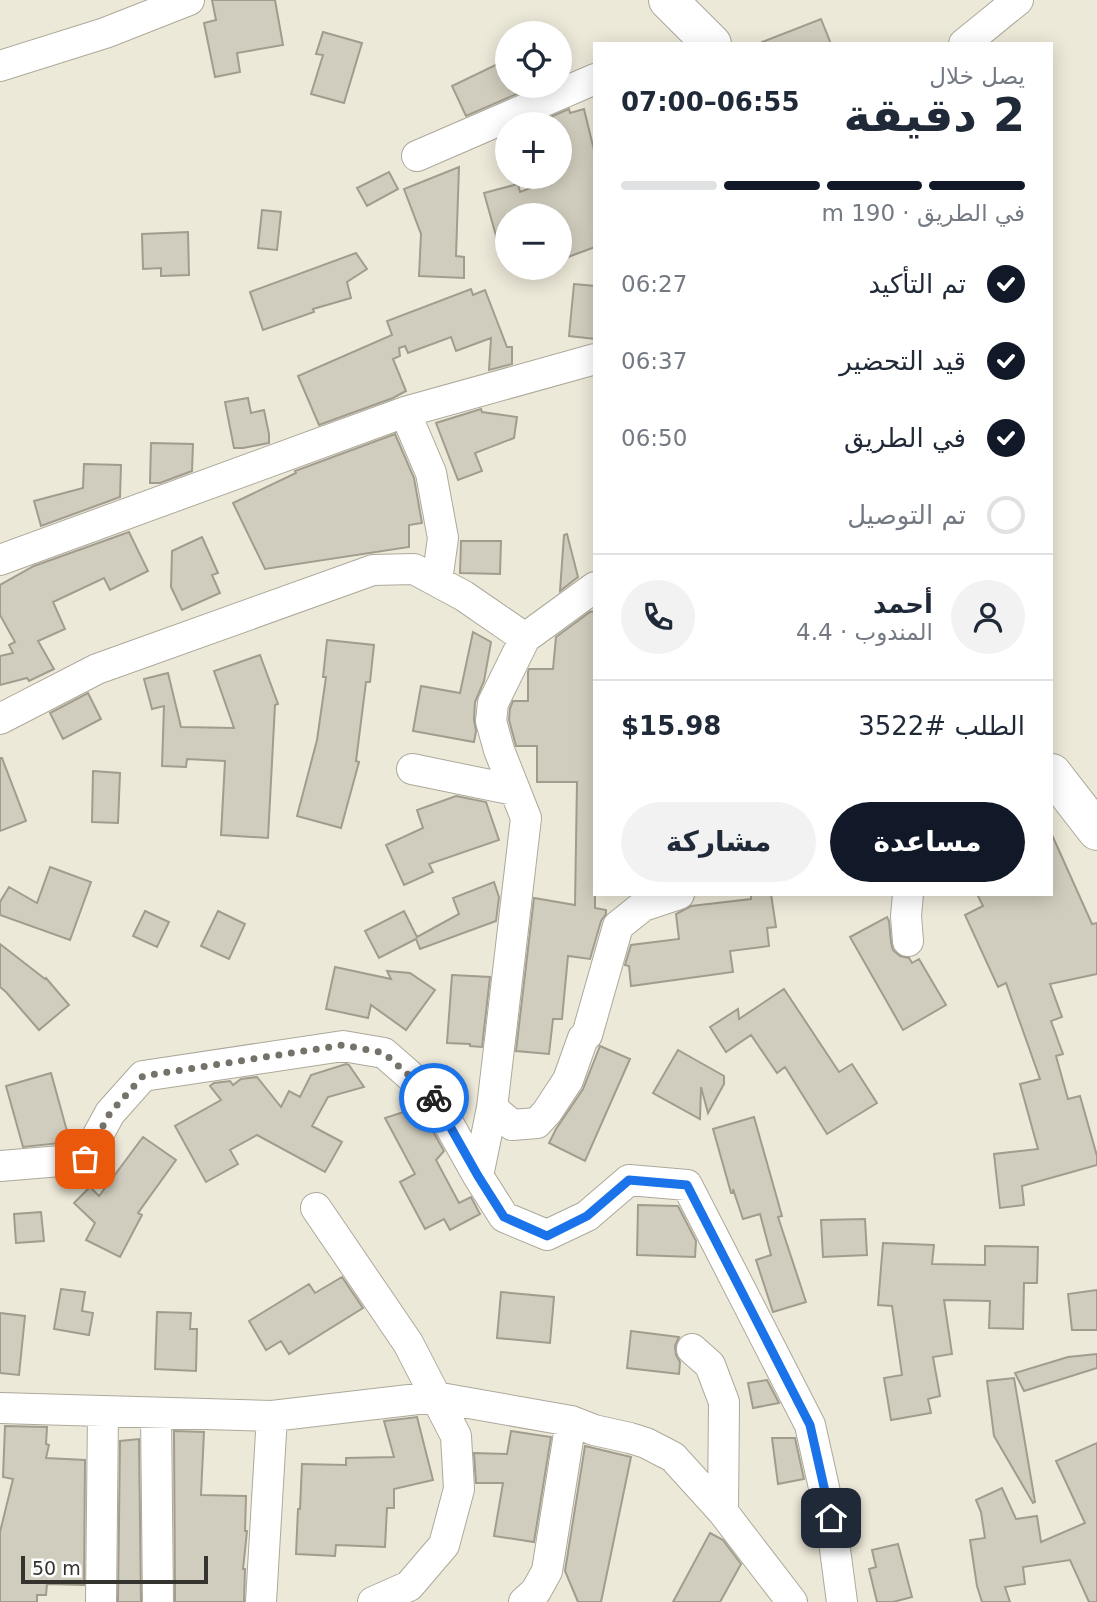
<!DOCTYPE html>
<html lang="ar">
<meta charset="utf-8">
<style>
:root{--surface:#fff;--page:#f2f2f3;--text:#1f2937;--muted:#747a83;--line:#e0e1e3;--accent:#111827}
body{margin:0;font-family:"DejaVu Sans",Cairo,sans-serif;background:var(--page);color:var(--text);direction:rtl;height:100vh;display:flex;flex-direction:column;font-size:26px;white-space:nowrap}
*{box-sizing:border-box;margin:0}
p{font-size:23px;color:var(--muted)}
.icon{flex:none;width:38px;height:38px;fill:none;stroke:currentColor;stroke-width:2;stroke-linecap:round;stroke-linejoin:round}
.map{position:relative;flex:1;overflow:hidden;direction:ltr}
.details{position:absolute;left:593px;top:42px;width:460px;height:854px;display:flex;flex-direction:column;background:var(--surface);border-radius:0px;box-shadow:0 4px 18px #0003;direction:rtl}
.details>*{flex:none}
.buttons{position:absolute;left:495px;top:21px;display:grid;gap:14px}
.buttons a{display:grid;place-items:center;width:77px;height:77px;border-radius:50%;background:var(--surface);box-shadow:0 4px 18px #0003;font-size:35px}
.scale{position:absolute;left:21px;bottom:18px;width:187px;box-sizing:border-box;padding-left:7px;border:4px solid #35332d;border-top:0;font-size:19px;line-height:24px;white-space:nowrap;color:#35332d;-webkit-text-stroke:5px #fff;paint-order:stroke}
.pin{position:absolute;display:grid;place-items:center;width:60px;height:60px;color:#fff;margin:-30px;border-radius:14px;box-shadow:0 4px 10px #0006}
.courier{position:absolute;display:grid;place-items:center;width:70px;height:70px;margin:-35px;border:5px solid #1a73e8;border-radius:50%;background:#fff;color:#222;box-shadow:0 2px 9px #0007}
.summary em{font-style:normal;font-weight:700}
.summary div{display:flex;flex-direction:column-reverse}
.summary{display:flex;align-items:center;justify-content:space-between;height:119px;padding:0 28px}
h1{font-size:46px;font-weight:700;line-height:52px}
.bar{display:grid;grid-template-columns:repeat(4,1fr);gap:10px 7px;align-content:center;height:84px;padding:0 28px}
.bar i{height:9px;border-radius:5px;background:var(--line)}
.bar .current{background:var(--accent)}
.bar p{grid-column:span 4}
.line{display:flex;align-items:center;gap:18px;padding:0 28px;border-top:2px solid var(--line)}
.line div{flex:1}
.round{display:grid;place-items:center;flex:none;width:74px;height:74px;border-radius:37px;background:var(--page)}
ol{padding:0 28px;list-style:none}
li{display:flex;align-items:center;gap:21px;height:77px}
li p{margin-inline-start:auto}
li .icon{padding:7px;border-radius:50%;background:var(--accent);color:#fff;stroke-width:4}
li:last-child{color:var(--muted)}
li i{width:38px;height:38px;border:4px solid var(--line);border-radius:50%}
.cta{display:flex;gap:14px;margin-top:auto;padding:14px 28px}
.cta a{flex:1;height:80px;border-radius:42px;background:var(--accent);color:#fff;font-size:28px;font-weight:700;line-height:80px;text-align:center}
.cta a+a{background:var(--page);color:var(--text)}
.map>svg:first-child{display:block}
</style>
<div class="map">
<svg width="1097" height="1602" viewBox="0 0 1097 1602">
<rect width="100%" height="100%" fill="#ede9d9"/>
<path fill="#d1cdbe" stroke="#a19c8e" stroke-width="2" d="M212 0H275L283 45 237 53 240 72 215 77 204 23 216 20Z
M821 19 831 44H762V42Z
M323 32 362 43 344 103 311 94 323 55 316 54Z
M508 59V86H535L466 116 452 86Z
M569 109 570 113 584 109 595 154V247L560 260V215H508V256L502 257 484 193 518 184 520 192 560 177V124H534Z
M459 167 456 256 464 257V278L419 276 421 234 404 189Z
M389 172 398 189 367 206 357 188Z
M262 210 281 212 277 250 258 248Z
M188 232 189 275 161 276V268L143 269 142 234Z
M356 253 367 269 347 282 351 298 313 309 314 312 263 330 250 292Z
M574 284 595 286V339L569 336Z
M471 289 473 295 485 290 507 347H512V364L489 370 491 338 456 351 451 337 408 353 405 346 399 348 400 356 393 359 406 391 393 398 319 425 298 376 392 335 387 321Z
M248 398 251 413 264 410 269 434V443L243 448H234L225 402Z
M481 409 482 412 517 417 514 438 475 453 482 471 458 480 436 423Z
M395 434 414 478 422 523 409 525V547L265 569 233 503 296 473 295 471Z
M151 443 193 444 192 471 160 483H150Z
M84 464 121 465 120 497 41 526 34 501 83 488Z
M129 532 148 571 110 590 104 578 53 602 65 629 38 641 54 669 29 681 27 678 0 685V656L13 653 9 645 15 642 0 615V585L34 566Z
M567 534 578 577 560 591 564 535Z
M202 537 218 573 212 575 220 593 182 610 171 587 172 551Z
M461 541H501L500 574 460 573Z
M595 611V908L606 910V914L601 921 590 959 568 956 562 1019H553L549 1054 516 1051 534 898 575 905 577 782H537V746H516L509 720 510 708 513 701H528V672L529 669H553L556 637 590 612Z
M473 632 491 642 484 681 475 702 474 720 476 731 474 742 413 731 421 686 460 693Z
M327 640 374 645 370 682H366L356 761 359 762 341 828 297 816 317 740 326 677H323Z
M260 655 278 704 275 705 268 838 221 835 225 761 187 759 186 767 162 766 164 706 152 709 144 679 168 673 181 727 234 728 214 671Z
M88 693 101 719 63 739 50 713Z
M0 758H2L26 821 0 831Z
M93 771 120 773 118 823 92 822Z
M456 796 486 802 499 840 429 864 433 872 404 885 386 845 423 828 417 810Z
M1052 835 1092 924 1097 923V974L1050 984 1062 1017 1051 1021 1063 1054 1056 1056 1068 1099 1080 1096 1097 1156V1165L1022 1186 1024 1205 1000 1208 994 1154 1038 1149 1020 1084 1040 1079 1006 983 998 987 965 915 983 906 977 894H1052Z
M50 867 91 882 70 940 0 915V902L9 887 37 903Z
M494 882 499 897 496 921 420 949 416 939 379 958 365 931 404 911 417 937 459 914 453 898Z
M751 894H771L776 927 767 928 769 946 730 951 733 972 631 986 629 966 625 965 631 945 679 939 676 914 691 906 751 899Z
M145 911 169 922 157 947 133 936Z
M218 911 245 924 229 959 201 946Z
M887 917 889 921 891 942 893 950 900 956 909 958 912 963 919 959 946 1005 903 1030 850 937Z
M0 944 45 979 46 978 69 1005 39 1030 6 992 0 987Z
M335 967 391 979 387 971 410 973 435 990 406 1030 371 1005 368 1018 326 1009Z
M452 975 490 977 482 1047 470 1046V1044L447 1043Z
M784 989 839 1072 852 1064 877 1103 827 1134 785 1067 777 1073 751 1035 726 1052 710 1027 738 1009 739 1019Z
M600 1046 630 1059 585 1161 549 1143 556 1129 583 1089Z
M678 1050 724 1076V1084L708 1113 701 1087 700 1119 653 1093Z
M346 1064 349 1065 364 1087 328 1097 312 1126 342 1142 325 1172 257 1135 230 1150 238 1164 206 1182 175 1126 221 1100 210 1086 214 1083 230 1081 233 1085 241 1079 257 1077 281 1107 289 1091 300 1097 311 1075Z
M51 1073 70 1142 23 1147 6 1086Z
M419 1107 444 1151 436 1160 459 1203 471 1197 480 1214 450 1230 444 1219 425 1229 400 1182 415 1174 385 1118Z
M754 1117 782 1216 778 1217 806 1302 773 1312 756 1260 771 1255 760 1214 743 1219 733 1189V1193H731L713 1129Z
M143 1137 176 1160 138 1213 142 1215 120 1257 86 1240 95 1223 74 1203 90 1187 99 1196Z
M638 1205 678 1206 696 1241 695 1257 637 1255Z
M41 1212 44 1241 16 1243 14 1214Z
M865 1219 867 1255 823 1257 821 1220Z
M883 1243 934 1245 932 1264 985 1265V1246L1038 1247 1037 1283H1024L1023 1329 989 1328 990 1301 944 1300 952 1354 933 1357 940 1396 928 1399 931 1413 891 1420 884 1378 902 1375 892 1306 878 1305Z
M342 1277 363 1308 289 1354 281 1341 266 1350 249 1321 309 1284 315 1293Z
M61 1289 85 1292 82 1311 93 1313 89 1335 54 1329Z
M1097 1290V1330H1072L1068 1294Z
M501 1292 554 1297 550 1343 497 1338Z
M157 1312 191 1313 190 1329H197L196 1371 155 1369Z
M0 1313 25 1316 19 1375 0 1373Z
M631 1331 679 1337 675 1346 676 1355 680 1362 679 1374 627 1368Z
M1097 1354V1368L1024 1391 1015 1373 1068 1357Z
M1014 1378 1035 1502 1033 1503 994 1436 987 1381Z
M767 1380 779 1403 753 1408 748 1383Z
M417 1417 433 1480 394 1489V1508H387L385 1547 336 1545 335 1556 296 1554 298 1509H300L302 1464 346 1465V1458L394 1457 384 1421Z
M5 1426 47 1427 46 1444 49 1445 46 1458 85 1460 84 1585 47 1584 46 1595H37V1602H0V1532L13 1479 3 1477Z
M174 1431 204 1432 201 1495 246 1496 245 1531H247L243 1569H245L244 1602H175Z
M511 1431 551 1437 534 1542 494 1536 503 1483H476L474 1453 507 1454Z
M772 1438H795L804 1479 778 1484Z
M139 1439 141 1602H118L120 1441Z
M1097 1443V1602H1089L1070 1560 1023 1567 1025 1584 1005 1587 1010 1602H982L977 1586 970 1540 985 1538 981 1512 976 1500 1002 1488 1016 1519 1037 1516 1041 1542 1085 1523 1056 1461Z
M585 1446 631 1457 601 1602H578L565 1571Z
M710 1533 723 1540 741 1564 720 1602H673Z
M898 1544 912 1597 893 1602H877L869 1569 876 1567 872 1550Z"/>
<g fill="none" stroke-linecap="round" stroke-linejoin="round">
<g stroke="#ada99a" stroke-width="32">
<path id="street" d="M964 44 1018 0
M0 66 105 33 189 0
M417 156 595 79
M405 412 431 473 443 538 437 581
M0 560 405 412 595 359
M595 587 525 638 493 703 491 721 499 750 526 818 492 1108 478 1176 504 1217 547 1235 587 1216 629 1180 687 1185 810 1425 831 1519 842 1602
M0 719 97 669 373 570 414 569 464 596 525 638
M412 769 514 790
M908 894 906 916 908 941
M492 1108 512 1125 537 1123 547 1112 568 1080 583 1038 587 1035 618 926 643 906 679 894
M0 1166 85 1159 110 1113 143 1076 343 1046 384 1053 433 1096 478 1176
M316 1208 408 1343 456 1436 459 1489 444 1545 409 1586 373 1602
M692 1349 710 1365 724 1402 723 1512
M0 1408 272 1416 435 1397 571 1421 594 1430 630 1438 646 1443 673 1457 723 1512 792 1602
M156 1413 158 1602
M101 1602 103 1412
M261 1602 272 1416
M524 1602 536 1591 547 1571 571 1421"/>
</g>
<g stroke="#ada99a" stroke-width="40">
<path id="primary" d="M668 0 712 44
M1052 773 1097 831"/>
</g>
<use href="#street" stroke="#fff" stroke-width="30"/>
<use href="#primary" stroke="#fff" stroke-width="38"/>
</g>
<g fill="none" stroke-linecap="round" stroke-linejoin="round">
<path stroke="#757369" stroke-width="7" stroke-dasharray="0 12.6" d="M85 1159 110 1113 143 1076 343 1045 384 1053 434 1098"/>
<path stroke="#1a73e8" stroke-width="9" d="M434 1098 478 1176 504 1217 547 1236 587 1216 629 1180 687 1185 810 1425 831 1518"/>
</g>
</svg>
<div class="buttons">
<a><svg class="icon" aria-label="locate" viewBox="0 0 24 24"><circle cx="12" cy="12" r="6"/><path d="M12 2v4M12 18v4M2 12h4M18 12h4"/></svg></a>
<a>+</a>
<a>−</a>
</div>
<div class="scale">50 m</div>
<div class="pin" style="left:85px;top:1159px;background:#ea580c"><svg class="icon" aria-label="bag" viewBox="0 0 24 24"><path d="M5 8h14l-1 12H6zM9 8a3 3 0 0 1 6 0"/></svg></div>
<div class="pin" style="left:831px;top:1518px;background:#1f2937"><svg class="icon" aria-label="home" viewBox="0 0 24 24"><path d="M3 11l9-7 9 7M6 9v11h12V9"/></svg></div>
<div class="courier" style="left:434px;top:1098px"><svg class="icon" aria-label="bike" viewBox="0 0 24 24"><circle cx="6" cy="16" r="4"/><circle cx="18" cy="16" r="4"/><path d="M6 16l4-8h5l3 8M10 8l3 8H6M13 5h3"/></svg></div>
<section class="details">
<div class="summary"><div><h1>2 دقيقة</h1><p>يصل خلال</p></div><em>06:55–07:00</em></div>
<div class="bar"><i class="current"></i><i class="current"></i><i class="current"></i><i></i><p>في الطريق · 190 m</p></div>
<ol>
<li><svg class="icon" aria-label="check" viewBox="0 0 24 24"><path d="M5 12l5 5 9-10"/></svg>تم التأكيد<p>06:27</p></li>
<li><svg class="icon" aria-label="check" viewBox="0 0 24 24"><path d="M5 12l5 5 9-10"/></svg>قيد التحضير<p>06:37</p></li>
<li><svg class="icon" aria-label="check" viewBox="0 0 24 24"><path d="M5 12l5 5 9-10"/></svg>في الطريق<p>06:50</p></li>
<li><i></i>تم التوصيل</li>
</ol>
<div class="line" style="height:126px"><a class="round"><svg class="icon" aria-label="person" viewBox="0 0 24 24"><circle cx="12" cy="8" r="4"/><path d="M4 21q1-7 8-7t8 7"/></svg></a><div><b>أحمد</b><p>المندوب · 4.4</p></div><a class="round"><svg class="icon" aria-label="phone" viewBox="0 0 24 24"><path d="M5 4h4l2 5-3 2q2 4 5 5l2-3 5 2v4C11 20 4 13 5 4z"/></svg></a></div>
<div class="line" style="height:91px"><div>الطلب #3522</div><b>$15.98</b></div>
<div class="cta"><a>مساعدة</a><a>مشاركة</a></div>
</section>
</div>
